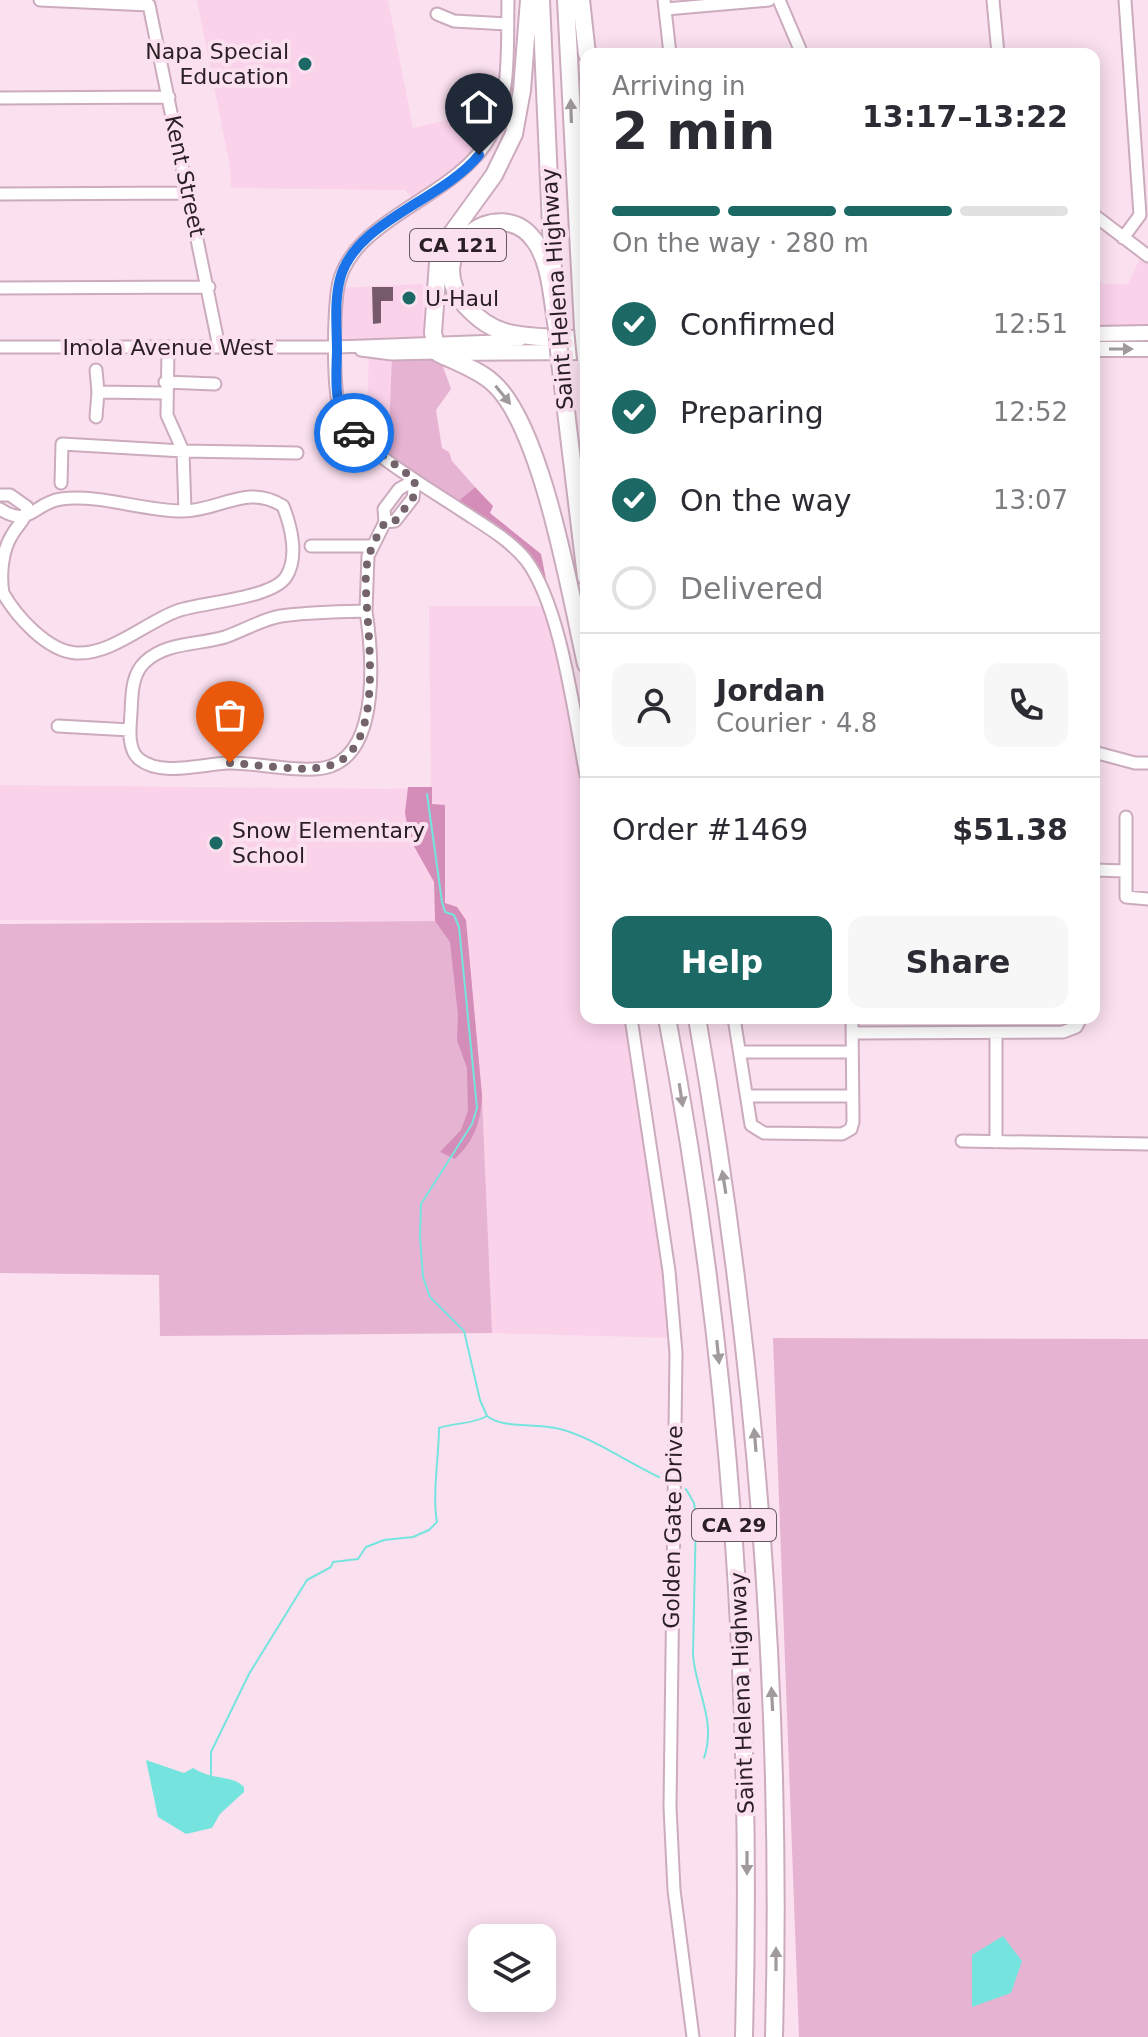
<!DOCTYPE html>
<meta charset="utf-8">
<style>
:root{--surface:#fff;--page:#f7f7f7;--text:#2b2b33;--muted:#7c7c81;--line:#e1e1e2;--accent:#1c6865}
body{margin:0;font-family:"DejaVu Sans",sans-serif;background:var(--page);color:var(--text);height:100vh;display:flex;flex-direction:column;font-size:30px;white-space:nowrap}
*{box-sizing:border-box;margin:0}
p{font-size:26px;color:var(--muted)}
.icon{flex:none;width:44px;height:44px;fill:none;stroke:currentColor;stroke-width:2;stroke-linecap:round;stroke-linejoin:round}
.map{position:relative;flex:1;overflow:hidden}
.sheet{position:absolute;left:580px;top:48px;width:520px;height:976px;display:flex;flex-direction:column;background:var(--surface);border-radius:16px;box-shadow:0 4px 20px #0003}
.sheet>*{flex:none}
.tools{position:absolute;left:468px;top:1924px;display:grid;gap:16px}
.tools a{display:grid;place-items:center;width:88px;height:88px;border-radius:16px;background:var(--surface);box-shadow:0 4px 20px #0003;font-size:40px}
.pin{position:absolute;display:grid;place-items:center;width:68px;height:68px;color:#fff;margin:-82px -34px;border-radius:50% 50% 50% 0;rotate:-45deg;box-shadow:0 0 8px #0007}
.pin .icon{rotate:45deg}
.courier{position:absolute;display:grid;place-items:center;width:80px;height:80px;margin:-40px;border:6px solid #1a73e8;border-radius:50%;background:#fff;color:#222;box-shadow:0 2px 10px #0007}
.headline em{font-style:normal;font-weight:600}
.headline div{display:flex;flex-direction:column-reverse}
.headline{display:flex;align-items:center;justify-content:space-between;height:136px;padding:0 32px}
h1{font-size:52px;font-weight:600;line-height:60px}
.bar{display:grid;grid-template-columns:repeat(4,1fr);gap:12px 8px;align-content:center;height:96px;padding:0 32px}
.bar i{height:10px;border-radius:6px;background:var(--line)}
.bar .current{background:var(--accent)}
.bar p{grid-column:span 4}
.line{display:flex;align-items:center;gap:20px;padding:0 32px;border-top:2px solid var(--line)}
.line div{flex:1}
.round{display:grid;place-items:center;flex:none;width:84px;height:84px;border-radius:16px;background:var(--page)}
ol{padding:0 32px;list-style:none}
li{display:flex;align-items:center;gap:24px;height:88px}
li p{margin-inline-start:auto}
li .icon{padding:8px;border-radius:50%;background:var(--accent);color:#fff;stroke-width:4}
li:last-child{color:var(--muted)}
li i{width:44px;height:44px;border:4px solid var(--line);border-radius:50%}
.cta{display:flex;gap:16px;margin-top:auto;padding:16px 32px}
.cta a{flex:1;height:92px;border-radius:16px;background:var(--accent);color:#fff;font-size:32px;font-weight:600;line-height:92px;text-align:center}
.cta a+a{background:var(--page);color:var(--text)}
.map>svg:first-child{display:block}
</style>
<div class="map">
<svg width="1148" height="2037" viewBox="0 0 1148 2037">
<rect width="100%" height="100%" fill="#fbe0ef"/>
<path fill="#fad2ea" d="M197 0H388L413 128 501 108 490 137 417 204 405 190 231 188 230 167Z
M1143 252 1148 256V333L1094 334V277L1104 284H1128Z
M423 284 424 342 337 347 338 288Z
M369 351 392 354 388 459 366 443Z
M429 606H549L586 775V1018H631L675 1338 492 1333 482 1096 445 904 444 805H432L435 921 0 920V785L389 789 431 787Z"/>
<path fill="#e7b3d2" d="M438 353 451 389 436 410 442 448 449 452 452 461 475 487 454 505 388 459 392 354Z
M435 921 468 946 482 1096 492 1333 160 1336 159 1275 0 1273V924Z
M773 1338 1148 1339V2037H799Z"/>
<path fill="#d48db8" d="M475 487 493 506 490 513 541 554 555 625 524 557 454 505Z
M408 787H432V804L445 805V903L457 907 466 920 482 1096C481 1122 474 1141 455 1159L440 1152 461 1130 468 1111 467 1068 457 1040 458 1015 450 942 435 921 434 882 410 839 405 813Z"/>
<path fill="#76e4de" d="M146 1760 184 1773 193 1768C213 1781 231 1774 244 1787V1792L220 1814 212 1828 186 1834 158 1817Z
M1003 1936 1022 1961 1011 1993 972 2007V1955Z"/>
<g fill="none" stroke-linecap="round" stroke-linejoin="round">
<path stroke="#76e4de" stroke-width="2" d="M487 1416C504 1429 534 1423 555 1428 585 1433 629 1463 659 1477
M686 1489 694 1503 696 1515 693 1654C695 1690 717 1720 704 1758
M211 1778V1752L249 1674 307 1580 331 1567 333 1562 358 1559 366 1547 384 1540 413 1537 429 1530 437 1522C432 1496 439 1456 439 1428 456 1422 471 1425 487 1416L480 1400 464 1331 430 1297 423 1277 420 1237 421 1204 472 1124 477 1108 459 927 454 915 445 912 442 902 427 794"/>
</g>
<path fill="#765a6b" d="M372 287H393V301H381V323L373 324Z"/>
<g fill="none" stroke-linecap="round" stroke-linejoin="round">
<g stroke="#cbabbd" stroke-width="15">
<path id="minor" d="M40 0 149 5 219 347
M508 0C507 44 511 97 490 137 455 201 344 219 337 293 334 321 332 389 341 414 354 446 433 491 464 512 484 525 510 540 526 560 561 606 574 715 586 775
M664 0 670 54
M779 0 802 54
M993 0 998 54
M666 9 769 0
M437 14 454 21 507 24
M0 98 169 97
M0 194 188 193
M1094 215 1148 256
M1123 238 1140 215 1125 0
M0 288 209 287
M0 347H337L520 340
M168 348 167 415 183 451 185 511
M361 350 392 354 438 353
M96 370 98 392 96 417
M165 382 215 384
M98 392 165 393
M61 483 62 444 183 451 297 453
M0 495H10L27 507C26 520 18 524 12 535 2 550 0 576 3 593 16 616 47 651 76 653 111 655 145 623 177 611 202 602 271 599 286 577 299 557 291 526 283 506 247 483 220 511 183 511 142 511 102 494 61 499 33 503 30 529 0 509
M385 522 395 521 413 498 415 480
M311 546H372
M366 611C372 651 381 748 331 766 307 775 257 762 228 763 202 764 161 777 139 759 127 749 130 727 131 713 132 696 131 675 145 662 166 642 198 645 225 637 243 631 262 619 281 616 309 612 338 612 366 611Z
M366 611 368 556 385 522 384 509 399 489 415 480
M58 726 130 730
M1094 752 1135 763H1148
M1126 817V897L1148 899
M1094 870 1126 871
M631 1018 669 1271 676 1353 670 1807 674 1890 693 2037
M734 1018 751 1125 764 1133 842 1134 851 1129 853 1122 852 1018
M852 1033 1063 1032 1076 1027 1081 1018
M740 1052H852
M747 1096H852
M962 1141 1148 1144
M996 1142V1033"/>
</g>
<g stroke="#cbabbd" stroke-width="18">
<path id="major" d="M1094 334 1148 333
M1094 349H1148
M439 353 586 352"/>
</g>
<g stroke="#cbabbd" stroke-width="20">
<path id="highway" d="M529 0 522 90 514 134 494 175 452 233 438 262 433 333 438 353C456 362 477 369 492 382 542 424 571 598 586 664
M541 0 553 271
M566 0 583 328
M581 0 587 54
M557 328C552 301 551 262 534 240 499 192 419 251 465 305 476 317 490 328 505 332 526 338 551 337 572 339
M560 361 586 577
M667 1018C731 1354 753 1695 744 2037
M697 1018C756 1355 783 1695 774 2037"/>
</g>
<use href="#minor" stroke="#fff" stroke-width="11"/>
<use href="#major" stroke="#fff" stroke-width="14"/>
<use href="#highway" stroke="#fff" stroke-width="16"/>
<g stroke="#cbabbd" stroke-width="20" stroke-linecap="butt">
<path id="highway-bridge" d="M557 328 560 361
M583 328 586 359"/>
</g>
<use href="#highway-bridge" stroke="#fff" stroke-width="16"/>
</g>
<defs><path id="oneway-solid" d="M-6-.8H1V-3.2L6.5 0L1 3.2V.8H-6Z" transform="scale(2)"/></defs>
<g fill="#a09a9d">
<use href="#oneway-solid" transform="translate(571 111) rotate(-92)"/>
<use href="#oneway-solid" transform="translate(1121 349)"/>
<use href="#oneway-solid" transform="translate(503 395) rotate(51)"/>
<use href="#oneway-solid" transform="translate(681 1095) rotate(81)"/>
<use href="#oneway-solid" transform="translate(724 1182) rotate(-99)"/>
<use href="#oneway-solid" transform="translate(718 1352) rotate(84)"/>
<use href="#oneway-solid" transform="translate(755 1440) rotate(-95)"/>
<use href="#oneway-solid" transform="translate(772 1699) rotate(-93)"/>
<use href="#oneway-solid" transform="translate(747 1863) rotate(90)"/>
<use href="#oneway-solid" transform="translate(776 1959) rotate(-90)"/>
</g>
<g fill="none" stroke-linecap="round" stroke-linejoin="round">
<path stroke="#74636c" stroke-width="8" stroke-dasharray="0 14.4" d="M230 763C258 764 303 773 328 766 392 750 363 618 366 573 367 553 376 538 385 522L395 521 413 498 415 480 354 433"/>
<path stroke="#1a73e8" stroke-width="10" d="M354 433C333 411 336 381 337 352 337 328 334 302 340 279 355 221 443 200 479 155"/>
</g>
<g fill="#1c6865" stroke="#fbe0ef" stroke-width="3">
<circle cx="305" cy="64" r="8"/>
<circle cx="409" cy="298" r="8"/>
<circle cx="216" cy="843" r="8"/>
</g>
<g text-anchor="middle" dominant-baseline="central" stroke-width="8" stroke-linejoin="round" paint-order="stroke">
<g fill="#fbe0ef" stroke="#695962" stroke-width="2">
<rect x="410" y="229" width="96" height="32" rx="6"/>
<rect x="692" y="1509" width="84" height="32" rx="6"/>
</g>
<g font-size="20" font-weight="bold" fill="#2b1f26">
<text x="458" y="245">CA 121</text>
<text x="734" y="1525">CA 29</text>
</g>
<g font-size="22" fill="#2b1f26" stroke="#fbe0ef" text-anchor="start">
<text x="289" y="51" text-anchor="end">Napa Special<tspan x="289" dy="25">Education</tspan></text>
<text x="425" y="298">U-Haul</text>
<text x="232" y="830">Snow Elementary<tspan x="232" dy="25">School</tspan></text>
</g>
<g font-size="22" fill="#2b1f26" stroke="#fbe0ef">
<text transform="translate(185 176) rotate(78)">Kent Street</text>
<text transform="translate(557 289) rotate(-94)">Saint Helena Highway</text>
<text x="168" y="347">Imola Avenue West</text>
<text transform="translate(673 1527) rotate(-89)">Golden Gate Drive</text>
<text transform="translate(742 1693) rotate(-92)">Saint Helena Highway</text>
</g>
</g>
</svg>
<div class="tools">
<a><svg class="icon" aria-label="layers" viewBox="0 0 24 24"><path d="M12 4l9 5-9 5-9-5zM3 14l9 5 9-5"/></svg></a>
</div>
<div class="pin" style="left:230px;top:763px;background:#ea580c"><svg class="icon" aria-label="bag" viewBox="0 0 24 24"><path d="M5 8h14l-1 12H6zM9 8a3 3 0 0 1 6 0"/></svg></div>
<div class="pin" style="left:479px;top:155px;background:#1f2937"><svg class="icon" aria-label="home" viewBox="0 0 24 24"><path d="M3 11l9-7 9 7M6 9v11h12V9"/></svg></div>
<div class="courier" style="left:354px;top:433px"><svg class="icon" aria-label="car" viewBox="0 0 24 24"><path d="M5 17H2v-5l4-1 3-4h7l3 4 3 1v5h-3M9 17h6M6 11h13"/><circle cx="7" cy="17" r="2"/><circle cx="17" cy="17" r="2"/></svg></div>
<section class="sheet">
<div class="headline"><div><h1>2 min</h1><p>Arriving in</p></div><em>13:17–13:22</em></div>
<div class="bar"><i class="current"></i><i class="current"></i><i class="current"></i><i></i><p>On the way · 280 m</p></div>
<ol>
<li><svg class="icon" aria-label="check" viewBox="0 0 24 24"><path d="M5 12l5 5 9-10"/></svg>Confirmed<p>12:51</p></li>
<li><svg class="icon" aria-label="check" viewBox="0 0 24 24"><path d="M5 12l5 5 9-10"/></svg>Preparing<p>12:52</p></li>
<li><svg class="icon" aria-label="check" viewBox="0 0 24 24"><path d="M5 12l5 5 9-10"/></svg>On the way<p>13:07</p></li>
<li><i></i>Delivered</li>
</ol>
<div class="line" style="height:144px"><a class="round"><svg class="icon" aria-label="person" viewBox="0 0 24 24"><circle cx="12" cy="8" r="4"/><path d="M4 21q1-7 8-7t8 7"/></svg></a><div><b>Jordan</b><p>Courier · 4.8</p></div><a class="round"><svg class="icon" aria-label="phone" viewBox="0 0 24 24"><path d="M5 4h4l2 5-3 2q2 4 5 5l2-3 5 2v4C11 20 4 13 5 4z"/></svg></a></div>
<div class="line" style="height:104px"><div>Order #1469</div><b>$51.38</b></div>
<div class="cta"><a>Help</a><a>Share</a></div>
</section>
</div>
